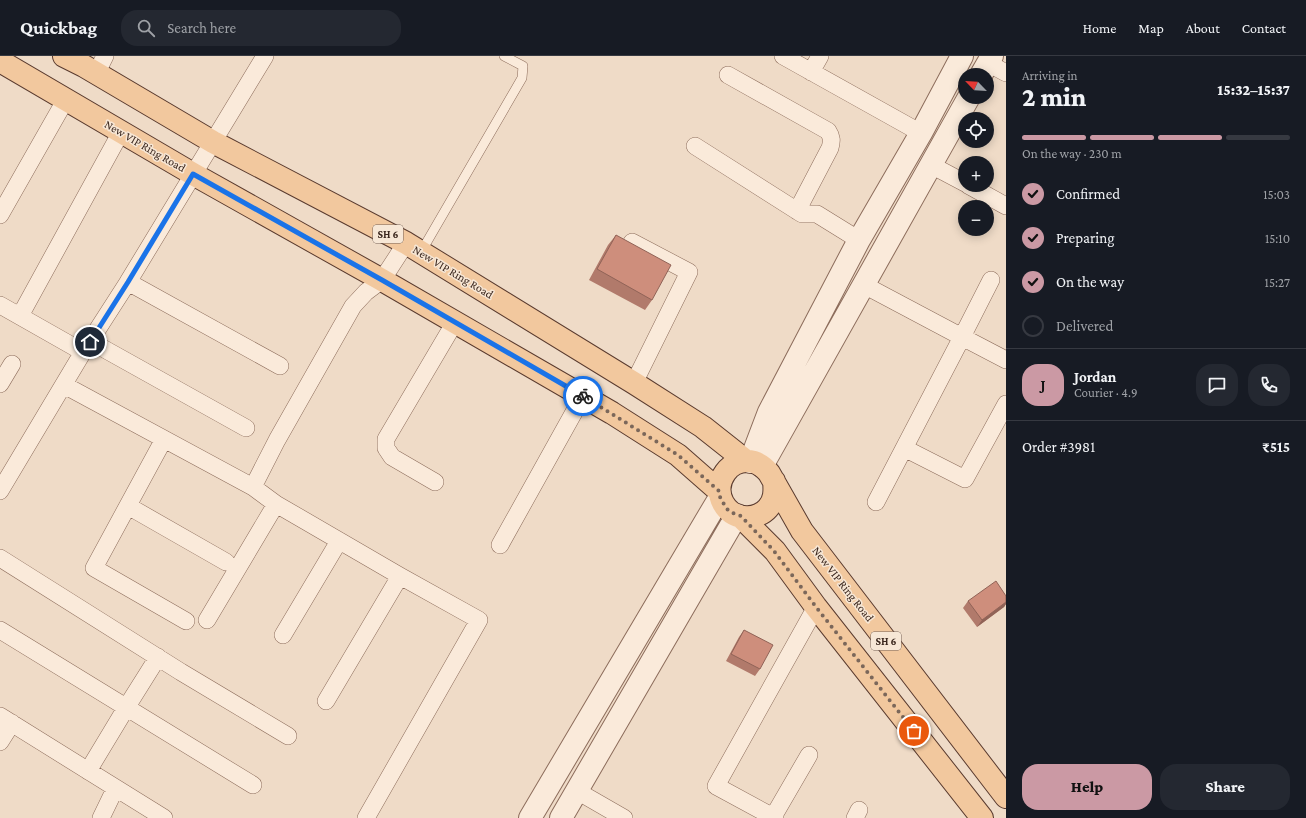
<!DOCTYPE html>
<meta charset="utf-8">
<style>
:root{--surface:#171b24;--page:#242831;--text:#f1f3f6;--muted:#9ea1a6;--line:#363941;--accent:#cb99a4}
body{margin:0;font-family:"Crimson Pro",serif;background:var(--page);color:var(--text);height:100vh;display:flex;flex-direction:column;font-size:15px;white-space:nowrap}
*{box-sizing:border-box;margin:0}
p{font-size:13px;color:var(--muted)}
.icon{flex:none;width:22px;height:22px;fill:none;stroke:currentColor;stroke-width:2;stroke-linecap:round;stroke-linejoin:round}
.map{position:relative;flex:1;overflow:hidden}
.drawer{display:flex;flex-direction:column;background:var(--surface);width:300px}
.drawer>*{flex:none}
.needle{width:26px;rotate:295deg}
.fabs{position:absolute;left:958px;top:12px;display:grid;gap:8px}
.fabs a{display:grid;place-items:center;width:36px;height:36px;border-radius:50%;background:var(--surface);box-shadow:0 2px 10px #0003;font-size:20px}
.pin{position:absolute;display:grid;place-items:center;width:34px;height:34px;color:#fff;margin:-17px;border:2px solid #fff;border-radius:50%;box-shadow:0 1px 4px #0007}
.courier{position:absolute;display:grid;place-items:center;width:40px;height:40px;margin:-20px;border:3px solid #1a73e8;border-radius:50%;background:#fff;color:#222;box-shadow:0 1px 5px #0007}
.summary em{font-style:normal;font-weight:800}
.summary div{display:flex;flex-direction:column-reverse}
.summary{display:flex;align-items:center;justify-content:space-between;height:68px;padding:0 16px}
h1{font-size:26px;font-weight:800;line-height:30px}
.bar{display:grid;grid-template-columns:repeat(4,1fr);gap:6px 4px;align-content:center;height:48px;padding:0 16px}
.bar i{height:5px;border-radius:3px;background:var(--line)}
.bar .selected{background:var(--accent)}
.bar p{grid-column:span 4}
.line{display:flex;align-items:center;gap:10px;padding:0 16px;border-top:1px solid var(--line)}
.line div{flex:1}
.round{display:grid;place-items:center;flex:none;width:42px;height:42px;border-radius:16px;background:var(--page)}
ol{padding:0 16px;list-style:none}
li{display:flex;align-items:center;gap:12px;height:44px}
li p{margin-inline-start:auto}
li .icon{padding:4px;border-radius:50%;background:var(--accent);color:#111;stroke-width:4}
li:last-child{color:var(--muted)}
li i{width:22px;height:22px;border:2px solid var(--line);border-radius:50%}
.button{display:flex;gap:8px;margin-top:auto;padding:8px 16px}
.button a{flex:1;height:46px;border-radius:16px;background:var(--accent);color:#111;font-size:16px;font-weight:800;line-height:46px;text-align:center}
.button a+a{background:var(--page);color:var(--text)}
header{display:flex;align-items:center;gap:24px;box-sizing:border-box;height:56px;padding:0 20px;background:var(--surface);border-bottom:1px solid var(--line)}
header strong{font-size:19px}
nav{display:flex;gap:22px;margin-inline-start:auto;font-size:14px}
.search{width:280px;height:36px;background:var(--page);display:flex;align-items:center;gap:10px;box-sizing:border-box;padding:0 14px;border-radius:16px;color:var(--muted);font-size:15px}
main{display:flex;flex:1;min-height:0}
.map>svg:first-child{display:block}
</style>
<header>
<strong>Quickbag</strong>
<div class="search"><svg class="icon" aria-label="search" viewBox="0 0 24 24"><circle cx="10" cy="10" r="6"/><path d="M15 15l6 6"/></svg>Search here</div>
<nav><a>Home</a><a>Map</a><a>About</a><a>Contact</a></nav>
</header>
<main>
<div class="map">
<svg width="1006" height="762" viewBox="0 0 1006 762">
<rect width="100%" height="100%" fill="#efdbc7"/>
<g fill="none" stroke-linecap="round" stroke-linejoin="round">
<g stroke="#8c6c5b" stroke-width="10">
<path id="service" d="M421 196 522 22 523 10 504 0"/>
</g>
<g stroke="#8c6c5b" stroke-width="18">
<path id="minor" d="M783 0 921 77
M988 7 1006 17
M811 16 820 0
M96 18 105 0
M728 19 828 75C832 81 832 85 830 92L797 155
M695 90 802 158H817L859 184
M931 109 965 127
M968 129 1006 150
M0 159 66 43
M632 186 689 216 634 327
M128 226 280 310
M864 229 962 281 991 224
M0 249 83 296
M20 260 121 76
M90 285 246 372
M0 328 12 308
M64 329 253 431 276 448 400 520 479 564 366 762
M164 383 94 512 186 565
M904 392 965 423 1006 348
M435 426 392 401 386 392V383L455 266
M253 431 277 384 353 250 366 236 382 224 406 187
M0 435 83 296 128 226 265 0
M876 446 962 281 1006 304
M128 450 226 506
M500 489 583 340
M0 502 181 616 288 680
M207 564 276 448
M0 574 253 729
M283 579 339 485
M326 645 400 520
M0 660 164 762
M0 686 12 667
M88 715 126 652 158 601
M577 735 624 762
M773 761 809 699
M101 762 115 733
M775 762 716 730 816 551
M855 762 859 754"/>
</g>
<g stroke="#8c6c5b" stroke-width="24">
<path id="tertiary" d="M981 19 992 0
M750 406 769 356 859 184 921 77 962 0
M762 410 969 41
M530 762 720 441
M561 762 737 459"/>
</g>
<g stroke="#5a3b2f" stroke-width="24">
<path id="primary" d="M64 0 84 10 213 86 406 187 634 327 703 371 746 405
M0 5 193 118 382 224 612 357 678 399 719 435
M774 425C775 435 775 444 768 452 762 459 752 462 743 461 734 460 727 454 723 447 712 426 730 400 754 406 760 408 765 412 769 417L802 475 1006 741
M741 461 775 495 816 551 982 762"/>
</g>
<use href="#service" stroke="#faeada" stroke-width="9"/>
<use href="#minor" stroke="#faeada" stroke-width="17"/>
<use href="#tertiary" stroke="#faeada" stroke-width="22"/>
<use href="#primary" stroke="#f2c89e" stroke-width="22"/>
</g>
<path fill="#b17a6b" d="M616 179 652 244 645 254 589 224 608 189Z
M1006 540V548L1004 551 977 571 963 552 968 545Z
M744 574 760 613 755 620 726 605 739 581Z"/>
<path fill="#906357" d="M1006 546V548L1004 551 977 571 982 564Z"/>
<path fill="#ce8e7c" stroke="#906357" d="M616 179 671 209 652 244 597 213Z
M996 525 1006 540V546L982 564 968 545Z
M744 574 773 589 760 613 731 598Z"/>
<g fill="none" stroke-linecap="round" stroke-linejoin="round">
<path stroke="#7b675a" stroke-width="4" stroke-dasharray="0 7.2" d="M583 340 678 399 719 435 720 441 726 452 730 456 741 460 774 495 816 551 914 675"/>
<path stroke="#1a73e8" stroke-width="5" d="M90 286 128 226 193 118 382 224 583 340"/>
</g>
<g text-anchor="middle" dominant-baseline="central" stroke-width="3" stroke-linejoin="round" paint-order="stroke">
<g fill="#f7e7d6" stroke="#746156" stroke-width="1">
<rect x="373" y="169" width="30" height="18" rx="3"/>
<rect x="871" y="576" width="30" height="18" rx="3"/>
</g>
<g font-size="11" font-weight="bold" fill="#3c281f">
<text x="388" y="178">SH 6</text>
<text x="886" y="585">SH 6</text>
</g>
<g font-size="12" fill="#3c281f" stroke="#f7e7d6">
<text transform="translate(145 90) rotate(30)">New VIP Ring Road</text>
<text transform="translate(453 216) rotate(31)">New VIP Ring Road</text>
<text transform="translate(843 528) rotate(52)">New VIP Ring Road</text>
</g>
</g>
</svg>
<div class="fabs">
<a><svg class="needle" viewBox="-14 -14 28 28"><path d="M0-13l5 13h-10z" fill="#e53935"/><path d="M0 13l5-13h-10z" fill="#9ea1a6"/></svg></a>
<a><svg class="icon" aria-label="locate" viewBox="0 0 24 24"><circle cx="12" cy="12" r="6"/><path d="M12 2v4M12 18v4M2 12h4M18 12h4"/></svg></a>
<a>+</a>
<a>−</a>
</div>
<div class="pin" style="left:914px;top:675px;background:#ea580c"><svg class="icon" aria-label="bag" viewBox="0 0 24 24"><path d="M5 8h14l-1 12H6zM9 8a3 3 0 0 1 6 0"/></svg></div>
<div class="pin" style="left:90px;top:286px;background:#1f2937"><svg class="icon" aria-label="home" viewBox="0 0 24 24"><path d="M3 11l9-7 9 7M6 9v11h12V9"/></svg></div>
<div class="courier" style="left:583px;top:340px"><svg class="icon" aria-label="bike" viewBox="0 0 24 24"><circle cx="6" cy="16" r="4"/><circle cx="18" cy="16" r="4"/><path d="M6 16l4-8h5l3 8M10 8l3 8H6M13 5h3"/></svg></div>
</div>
<section class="drawer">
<div class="summary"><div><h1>2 min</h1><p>Arriving in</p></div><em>15:32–15:37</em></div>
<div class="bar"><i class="selected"></i><i class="selected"></i><i class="selected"></i><i></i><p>On the way · 230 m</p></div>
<ol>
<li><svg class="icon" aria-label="check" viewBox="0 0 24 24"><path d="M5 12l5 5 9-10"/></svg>Confirmed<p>15:03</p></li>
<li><svg class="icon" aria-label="check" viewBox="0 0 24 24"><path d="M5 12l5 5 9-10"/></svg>Preparing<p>15:10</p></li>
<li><svg class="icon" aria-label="check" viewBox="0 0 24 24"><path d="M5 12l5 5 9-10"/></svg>On the way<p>15:27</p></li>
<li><i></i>Delivered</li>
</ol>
<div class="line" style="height:72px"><b class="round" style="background:var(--accent);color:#111">J</b><div><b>Jordan</b><p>Courier · 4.9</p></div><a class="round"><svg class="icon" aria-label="chat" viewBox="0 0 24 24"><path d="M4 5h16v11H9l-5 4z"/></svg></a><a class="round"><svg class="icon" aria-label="phone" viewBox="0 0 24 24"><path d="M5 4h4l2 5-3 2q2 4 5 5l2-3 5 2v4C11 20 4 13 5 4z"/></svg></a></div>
<div class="line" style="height:52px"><div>Order #3981</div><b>₹515</b></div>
<div class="button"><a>Help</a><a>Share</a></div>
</section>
</main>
